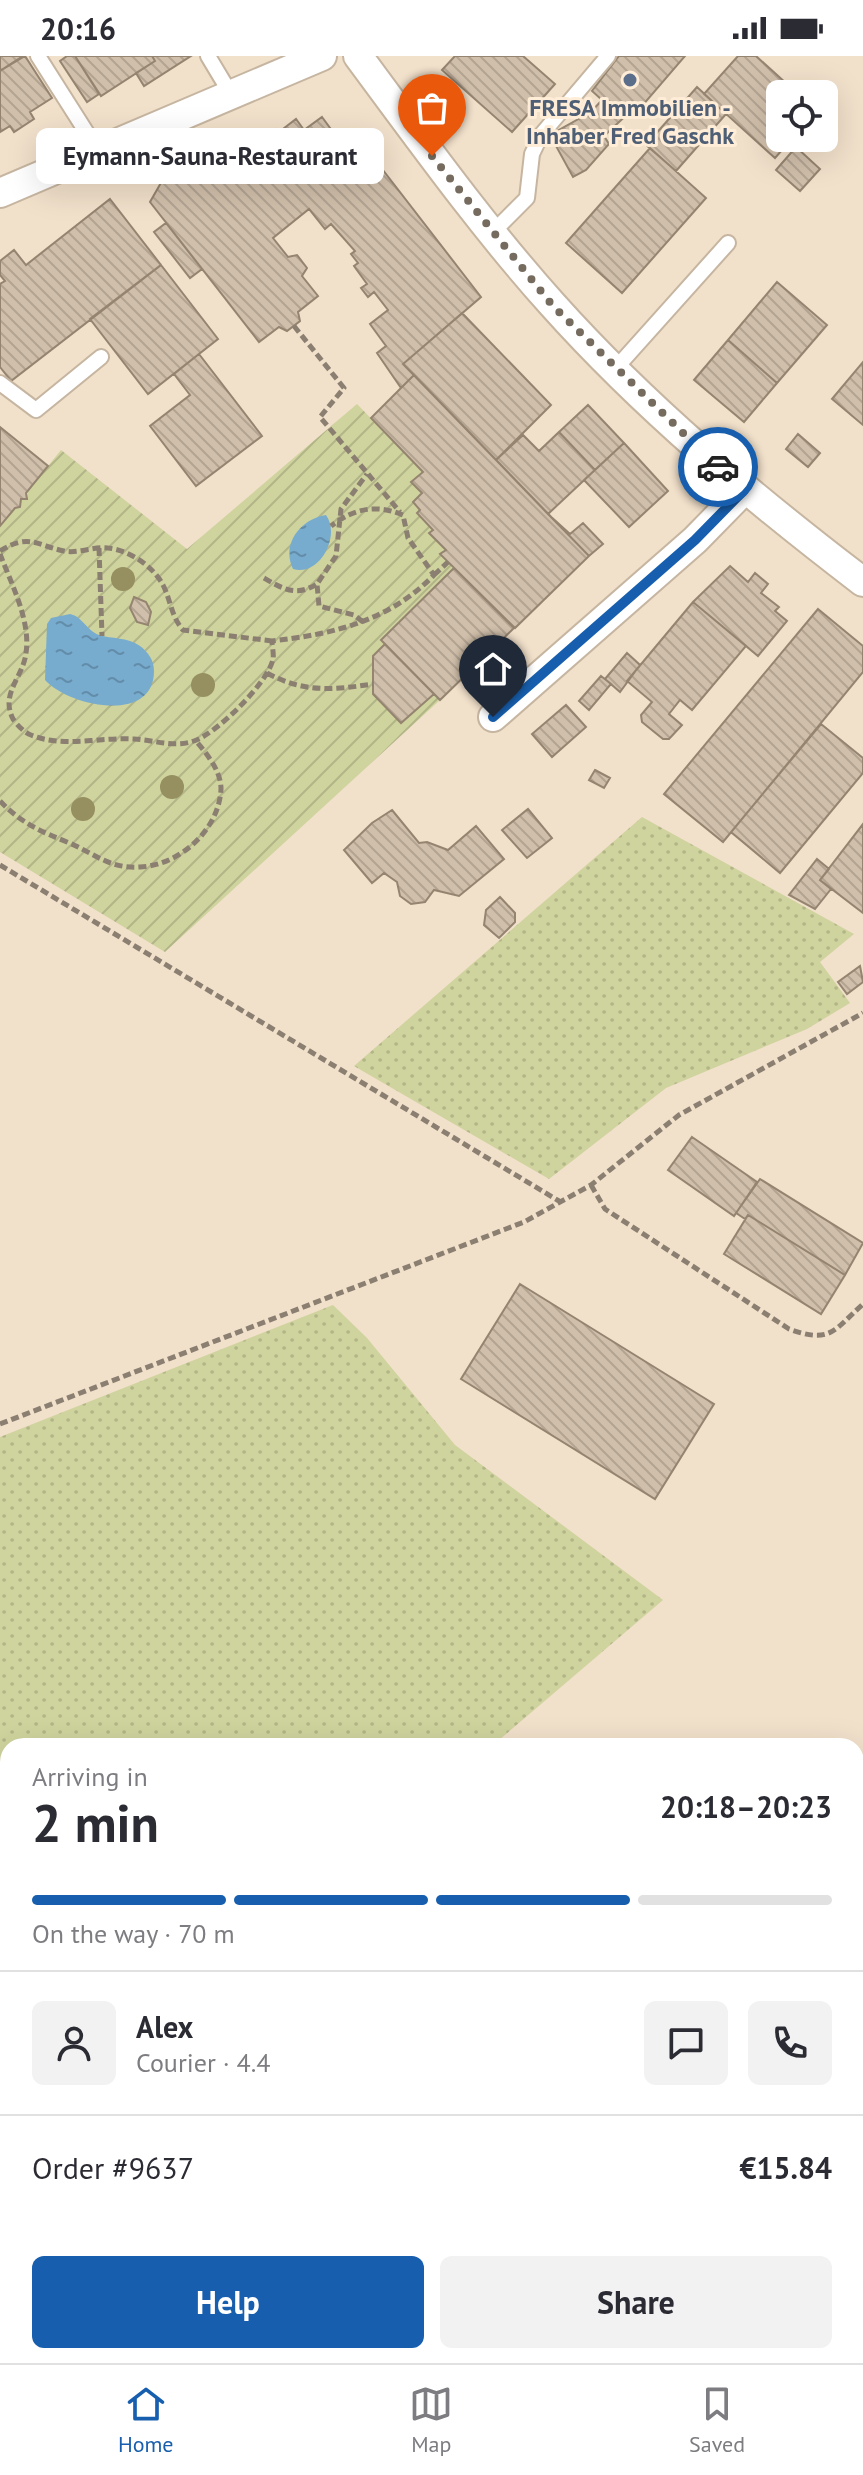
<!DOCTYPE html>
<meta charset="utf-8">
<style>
:root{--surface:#fff;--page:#f2f2f3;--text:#2b2b33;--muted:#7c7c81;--line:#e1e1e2;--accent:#175fae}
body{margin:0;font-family:"PT Sans",sans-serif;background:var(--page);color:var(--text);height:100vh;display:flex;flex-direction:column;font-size:30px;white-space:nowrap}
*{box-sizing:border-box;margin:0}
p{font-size:26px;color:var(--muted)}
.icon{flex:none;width:44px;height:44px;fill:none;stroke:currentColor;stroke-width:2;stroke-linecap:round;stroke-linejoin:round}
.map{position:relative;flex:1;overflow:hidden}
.sheet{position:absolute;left:0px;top:1682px;width:864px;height:626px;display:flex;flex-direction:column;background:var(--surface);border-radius:24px 24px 0 0;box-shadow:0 8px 32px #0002}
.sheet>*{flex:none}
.fabs{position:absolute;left:766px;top:24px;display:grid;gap:16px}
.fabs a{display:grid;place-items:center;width:72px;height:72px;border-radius:12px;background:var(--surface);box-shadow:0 8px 32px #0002;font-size:40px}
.pin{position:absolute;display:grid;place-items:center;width:68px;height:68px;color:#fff;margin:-82px -34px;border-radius:50% 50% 50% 0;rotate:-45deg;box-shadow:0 0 8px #0007}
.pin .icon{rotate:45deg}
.courier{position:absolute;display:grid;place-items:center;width:80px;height:80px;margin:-40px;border:6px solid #175fae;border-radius:50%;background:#fff;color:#222;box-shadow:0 2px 10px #0007}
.bubble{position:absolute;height:56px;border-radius:12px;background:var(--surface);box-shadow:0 8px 32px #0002;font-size:26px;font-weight:700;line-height:56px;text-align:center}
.summary em{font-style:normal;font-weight:700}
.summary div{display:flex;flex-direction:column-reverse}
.summary{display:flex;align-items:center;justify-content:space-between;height:136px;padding:0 32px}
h1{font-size:52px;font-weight:700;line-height:60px}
.bar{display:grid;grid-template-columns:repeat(4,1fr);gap:12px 8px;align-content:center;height:96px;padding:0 32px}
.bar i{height:10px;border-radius:6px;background:var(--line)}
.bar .on{background:var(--accent)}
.bar p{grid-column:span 4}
.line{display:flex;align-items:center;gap:20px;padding:0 32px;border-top:2px solid var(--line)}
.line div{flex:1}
.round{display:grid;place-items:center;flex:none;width:84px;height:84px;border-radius:12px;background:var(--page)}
.primary-button{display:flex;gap:16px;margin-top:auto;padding:16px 32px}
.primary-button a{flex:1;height:92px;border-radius:12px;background:var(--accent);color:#fff;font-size:32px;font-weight:700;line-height:92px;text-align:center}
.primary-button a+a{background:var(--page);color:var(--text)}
.status{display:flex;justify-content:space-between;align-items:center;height:56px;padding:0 40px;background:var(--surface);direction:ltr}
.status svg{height:22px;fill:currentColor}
.menu{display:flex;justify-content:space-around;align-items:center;height:112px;border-top:2px solid var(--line);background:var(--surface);font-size:22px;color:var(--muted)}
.menu a{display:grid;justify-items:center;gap:4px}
.menu .on{color:var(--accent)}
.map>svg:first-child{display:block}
</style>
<div class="status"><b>20:16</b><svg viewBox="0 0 49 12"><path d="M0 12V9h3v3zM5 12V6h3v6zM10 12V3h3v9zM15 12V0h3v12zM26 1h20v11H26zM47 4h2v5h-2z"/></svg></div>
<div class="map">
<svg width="863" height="2307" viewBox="0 0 863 2307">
<defs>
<pattern id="grass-dots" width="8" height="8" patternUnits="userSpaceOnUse" patternTransform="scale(2)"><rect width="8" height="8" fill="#cfd39d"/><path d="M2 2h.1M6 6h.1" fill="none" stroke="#b2b587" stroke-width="1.8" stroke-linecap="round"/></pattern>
<pattern id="garden-furrows" width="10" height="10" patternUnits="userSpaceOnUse" patternTransform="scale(2)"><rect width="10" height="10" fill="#cfd39d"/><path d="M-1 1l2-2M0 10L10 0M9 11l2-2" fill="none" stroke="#b2b587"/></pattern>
<pattern id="water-ripples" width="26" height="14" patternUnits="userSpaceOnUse" patternTransform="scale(2)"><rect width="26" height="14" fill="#77accf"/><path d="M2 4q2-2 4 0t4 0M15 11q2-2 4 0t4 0" fill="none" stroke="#628ca8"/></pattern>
<pattern id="building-back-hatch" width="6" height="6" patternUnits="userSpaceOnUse" patternTransform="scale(2)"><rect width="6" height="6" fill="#d0bfaa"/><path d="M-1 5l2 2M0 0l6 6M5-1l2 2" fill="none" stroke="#b3a492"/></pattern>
</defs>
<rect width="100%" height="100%" fill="#f1e0ca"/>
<path fill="url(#grass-dots)" d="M642 761 854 878 820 906 850 947 807 973 666 1032 549 1123 354 1010Z
M333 1249 367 1282 455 1389 663 1544 492 1690H8V2017L0 2023V1381Z"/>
<path fill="url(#garden-furrows)" d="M357 348 423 416 412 426 422 437 413 446 420 454 418 458 433 474 430 477 446 494 441 498 454 512 381 584 440 644 165 896 0 796V470L15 452 20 451 21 443H27L28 435 61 394 187 493Z"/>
<path fill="url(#water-ripples)" d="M326 459C341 479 320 521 293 513 281 489 300 463 326 459Z
M70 558C83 561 86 574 99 579 112 583 127 581 140 590 148 596 154 604 154 615 154 669 68 650 45 624L47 568 51 562Z
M8 1945V1996L0 2000V1953Z"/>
<path fill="url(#building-back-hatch)" stroke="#948470" stroke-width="2" d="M0 0H23L0 15Z
M25 0 52 42 30 56 34 63 14 76 10 70 0 76V15Z
M67 0H75L99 38 87 46 60 5Z
M75 0H152L155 5 101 40Z
M152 0H191L144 30 136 17 155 5Z
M455 0H523L555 28 512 76 442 14Z
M619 0H685L636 57 633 53 604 80 609 88 586 114 573 121 550 79 591 56 602 44 592 35Z
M738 0H756L798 38H780V82L790 85 775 102 704 38Z
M697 31 726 58 676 115 646 89Z
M322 61 336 80 343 75 363 100 369 96 481 241 403 308 414 319 401 332 377 297 386 290 370 268 388 254 374 236 368 241 361 232 367 228 354 210 358 207 351 198 355 195 331 168 325 173 309 153 273 182 288 201 297 199 307 212 302 220 318 240 298 256 300 265 287 275 279 271 259 286 150 146 170 111 187 103 195 107 211 101 215 106 236 90 242 98 276 73 279 76 296 63 304 74Z
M796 91 820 113 800 135 776 114Z
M650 92 706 142 622 237 566 187Z
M110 143 161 209 11 325 0 311V228L5 225 0 219V205L14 194 26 209Z
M166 167 202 213 190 222 154 176Z
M161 209 218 283 148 338 90 263Z
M777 226 827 269 777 327 728 284Z
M462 257 551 349 496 404 403 308Z
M728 284 777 327 744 366 694 324Z
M199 298 262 380 196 430 150 370 190 339 174 318Z
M863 306V369L832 343Z
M414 319 589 500 515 572 440 498 446 494 429 477 433 474 417 457 420 454 413 446 422 437 411 426 423 416 371 362Z
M588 349 624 387 595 414 559 376Z
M0 371 48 410 26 437 27 443H21L20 451 15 452 0 470Z
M559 376 595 414 548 458 496 404 523 379 539 395Z
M798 378 820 397 808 411 786 393Z
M624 387 668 435 629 471 584 424Z
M548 458 570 478 583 467 603 488 589 500Z
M730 510 748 526 755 517 768 528 761 537 779 551 775 555 787 565 758 600 693 546Z
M454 512 514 572 440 644 381 584Z
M134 541 146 546 151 556 148 569 137 566 130 552Z
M693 546 746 590 692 654 680 644 669 658 682 669 669 683H663L642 666 641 659 652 646 627 625Z
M818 553 863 590V616L723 786 664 738Z
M385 588 434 638 401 667 373 638V600Z
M627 597 640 609 620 636 605 623Z
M601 620 611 628 589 654 579 645Z
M566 649 586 671 552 701 532 678Z
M821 668 863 702V717L780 817 731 776Z
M595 714 610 722 604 732 589 724Z
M528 753 552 782 527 802 502 774Z
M392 754 419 787 427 786 448 794 476 770 504 803 459 840 434 834 425 846 411 848 400 840 397 826 384 817 372 827 344 794 372 767Z
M863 768V857L820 824Z
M817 803 829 813 820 824 831 833 815 853 789 839Z
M500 841 515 857V866L499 882 484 869 486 854Z
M860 910 863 926 847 938 838 926Z
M692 1081 757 1126 734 1160 668 1114Z
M760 1123 863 1187 845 1219 748 1159 745 1163 736 1157Z
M748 1159 845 1219 821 1258 724 1198Z
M520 1228 714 1348 655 1443 461 1323Z"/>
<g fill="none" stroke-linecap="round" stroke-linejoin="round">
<g stroke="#c6b5a0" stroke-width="18">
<path id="lane" d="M38 0 99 96
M208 0 232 40
M492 177 527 142 532 98 541 79 608 0
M616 312 728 187
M0 327 36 354 101 301"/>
</g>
<g stroke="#c6b5a0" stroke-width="32">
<path id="street" d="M358 0C421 85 482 170 552 248 645 352 753 442 863 526
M0 137 322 0
M493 661 695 484 744 434"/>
</g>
<path stroke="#8b7f71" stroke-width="5" stroke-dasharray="8 4" stroke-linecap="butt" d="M161 99 170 111
M294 270 344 332 320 361 400 456
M99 492 102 580
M0 495C29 477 36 489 64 495 78 498 94 490 108 492 129 494 153 510 163 529 171 545 171 560 183 574L272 585
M0 498C11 527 31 565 26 597 23 622 0 637 13 663 17 669 25 677 31 679 62 692 101 681 134 683 154 684 174 692 194 685 217 677 268 627 273 603 274 598 272 590 272 585 334 578 389 565 434 519L408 482 403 459C377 448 354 452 331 470
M434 519 448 506
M264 522C283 533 296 541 317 528
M363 566 354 559 319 550 317 528 336 500 341 453 367 418
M267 617C304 637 333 634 373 628
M0 745C21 767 40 775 67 786 94 797 109 813 140 811 180 809 219 774 221 733 221 715 207 698 196 685
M0 809 559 1145
M591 1129 605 1153 789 1273C831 1288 833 1275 863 1248
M0 1368 524 1166 591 1129 679 1059 863 957"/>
<use href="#lane" stroke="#fff" stroke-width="14"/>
<use href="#street" stroke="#fff" stroke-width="28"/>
</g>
<g fill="#968f60">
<circle cx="123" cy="523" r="12"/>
<circle cx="203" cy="629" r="12"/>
<circle cx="172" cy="731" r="12"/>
<circle cx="83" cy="753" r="12"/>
</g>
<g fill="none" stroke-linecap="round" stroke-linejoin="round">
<path stroke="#756b5e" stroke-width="8" stroke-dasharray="0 14.4" d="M432 100 553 250 718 411"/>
<path stroke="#175fae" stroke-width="10" d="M493 661 695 484 744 434 718 411"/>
</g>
<circle fill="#5c6f8a" stroke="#ffedd7" stroke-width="3" cx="630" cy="24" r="8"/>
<g text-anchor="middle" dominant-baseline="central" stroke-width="6" stroke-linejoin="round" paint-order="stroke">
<g font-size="24" font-weight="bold" fill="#4e5e75" stroke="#ffedd7">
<text x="630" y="51">FRESA Immobilien -<tspan x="630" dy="28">Inhaber Fred Gaschk</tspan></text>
</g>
</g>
</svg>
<div class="fabs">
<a><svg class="icon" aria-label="locate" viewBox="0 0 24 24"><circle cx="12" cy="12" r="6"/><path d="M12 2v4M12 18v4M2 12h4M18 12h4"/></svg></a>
</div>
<div class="pin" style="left:432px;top:100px;background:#ea580c"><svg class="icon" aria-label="bag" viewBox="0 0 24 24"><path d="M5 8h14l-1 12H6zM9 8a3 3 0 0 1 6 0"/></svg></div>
<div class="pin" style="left:493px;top:661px;background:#1f2937"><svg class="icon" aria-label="home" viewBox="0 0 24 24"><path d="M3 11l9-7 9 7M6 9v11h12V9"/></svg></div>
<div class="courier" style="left:718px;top:411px"><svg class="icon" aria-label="car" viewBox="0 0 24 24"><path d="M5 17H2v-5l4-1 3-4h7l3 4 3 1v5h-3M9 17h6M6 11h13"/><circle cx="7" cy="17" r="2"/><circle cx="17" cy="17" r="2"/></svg></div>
<div class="bubble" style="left:36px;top:72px;width:348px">Eymann-Sauna-Restaurant</div>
<section class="sheet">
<div class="summary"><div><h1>2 min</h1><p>Arriving in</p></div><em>20:18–20:23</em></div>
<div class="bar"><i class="on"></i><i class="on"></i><i class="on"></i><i></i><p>On the way · 70 m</p></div>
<div class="line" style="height:144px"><a class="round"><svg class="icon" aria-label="person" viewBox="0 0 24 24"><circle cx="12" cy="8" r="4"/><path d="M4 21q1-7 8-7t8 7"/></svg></a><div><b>Alex</b><p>Courier · 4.4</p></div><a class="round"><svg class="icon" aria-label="chat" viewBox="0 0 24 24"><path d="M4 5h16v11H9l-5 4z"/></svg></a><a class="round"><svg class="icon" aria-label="phone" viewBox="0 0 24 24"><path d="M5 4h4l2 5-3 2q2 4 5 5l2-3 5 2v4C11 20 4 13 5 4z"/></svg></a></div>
<div class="line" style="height:104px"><div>Order #9637</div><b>€15.84</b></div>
<div class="primary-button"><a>Help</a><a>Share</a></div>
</section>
</div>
<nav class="menu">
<a class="on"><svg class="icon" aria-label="home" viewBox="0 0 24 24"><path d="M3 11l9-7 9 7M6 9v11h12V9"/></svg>Home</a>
<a><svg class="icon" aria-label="map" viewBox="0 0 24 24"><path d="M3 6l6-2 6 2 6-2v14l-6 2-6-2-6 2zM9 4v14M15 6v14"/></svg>Map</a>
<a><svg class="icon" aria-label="saved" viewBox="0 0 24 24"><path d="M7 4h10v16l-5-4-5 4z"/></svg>Saved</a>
</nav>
